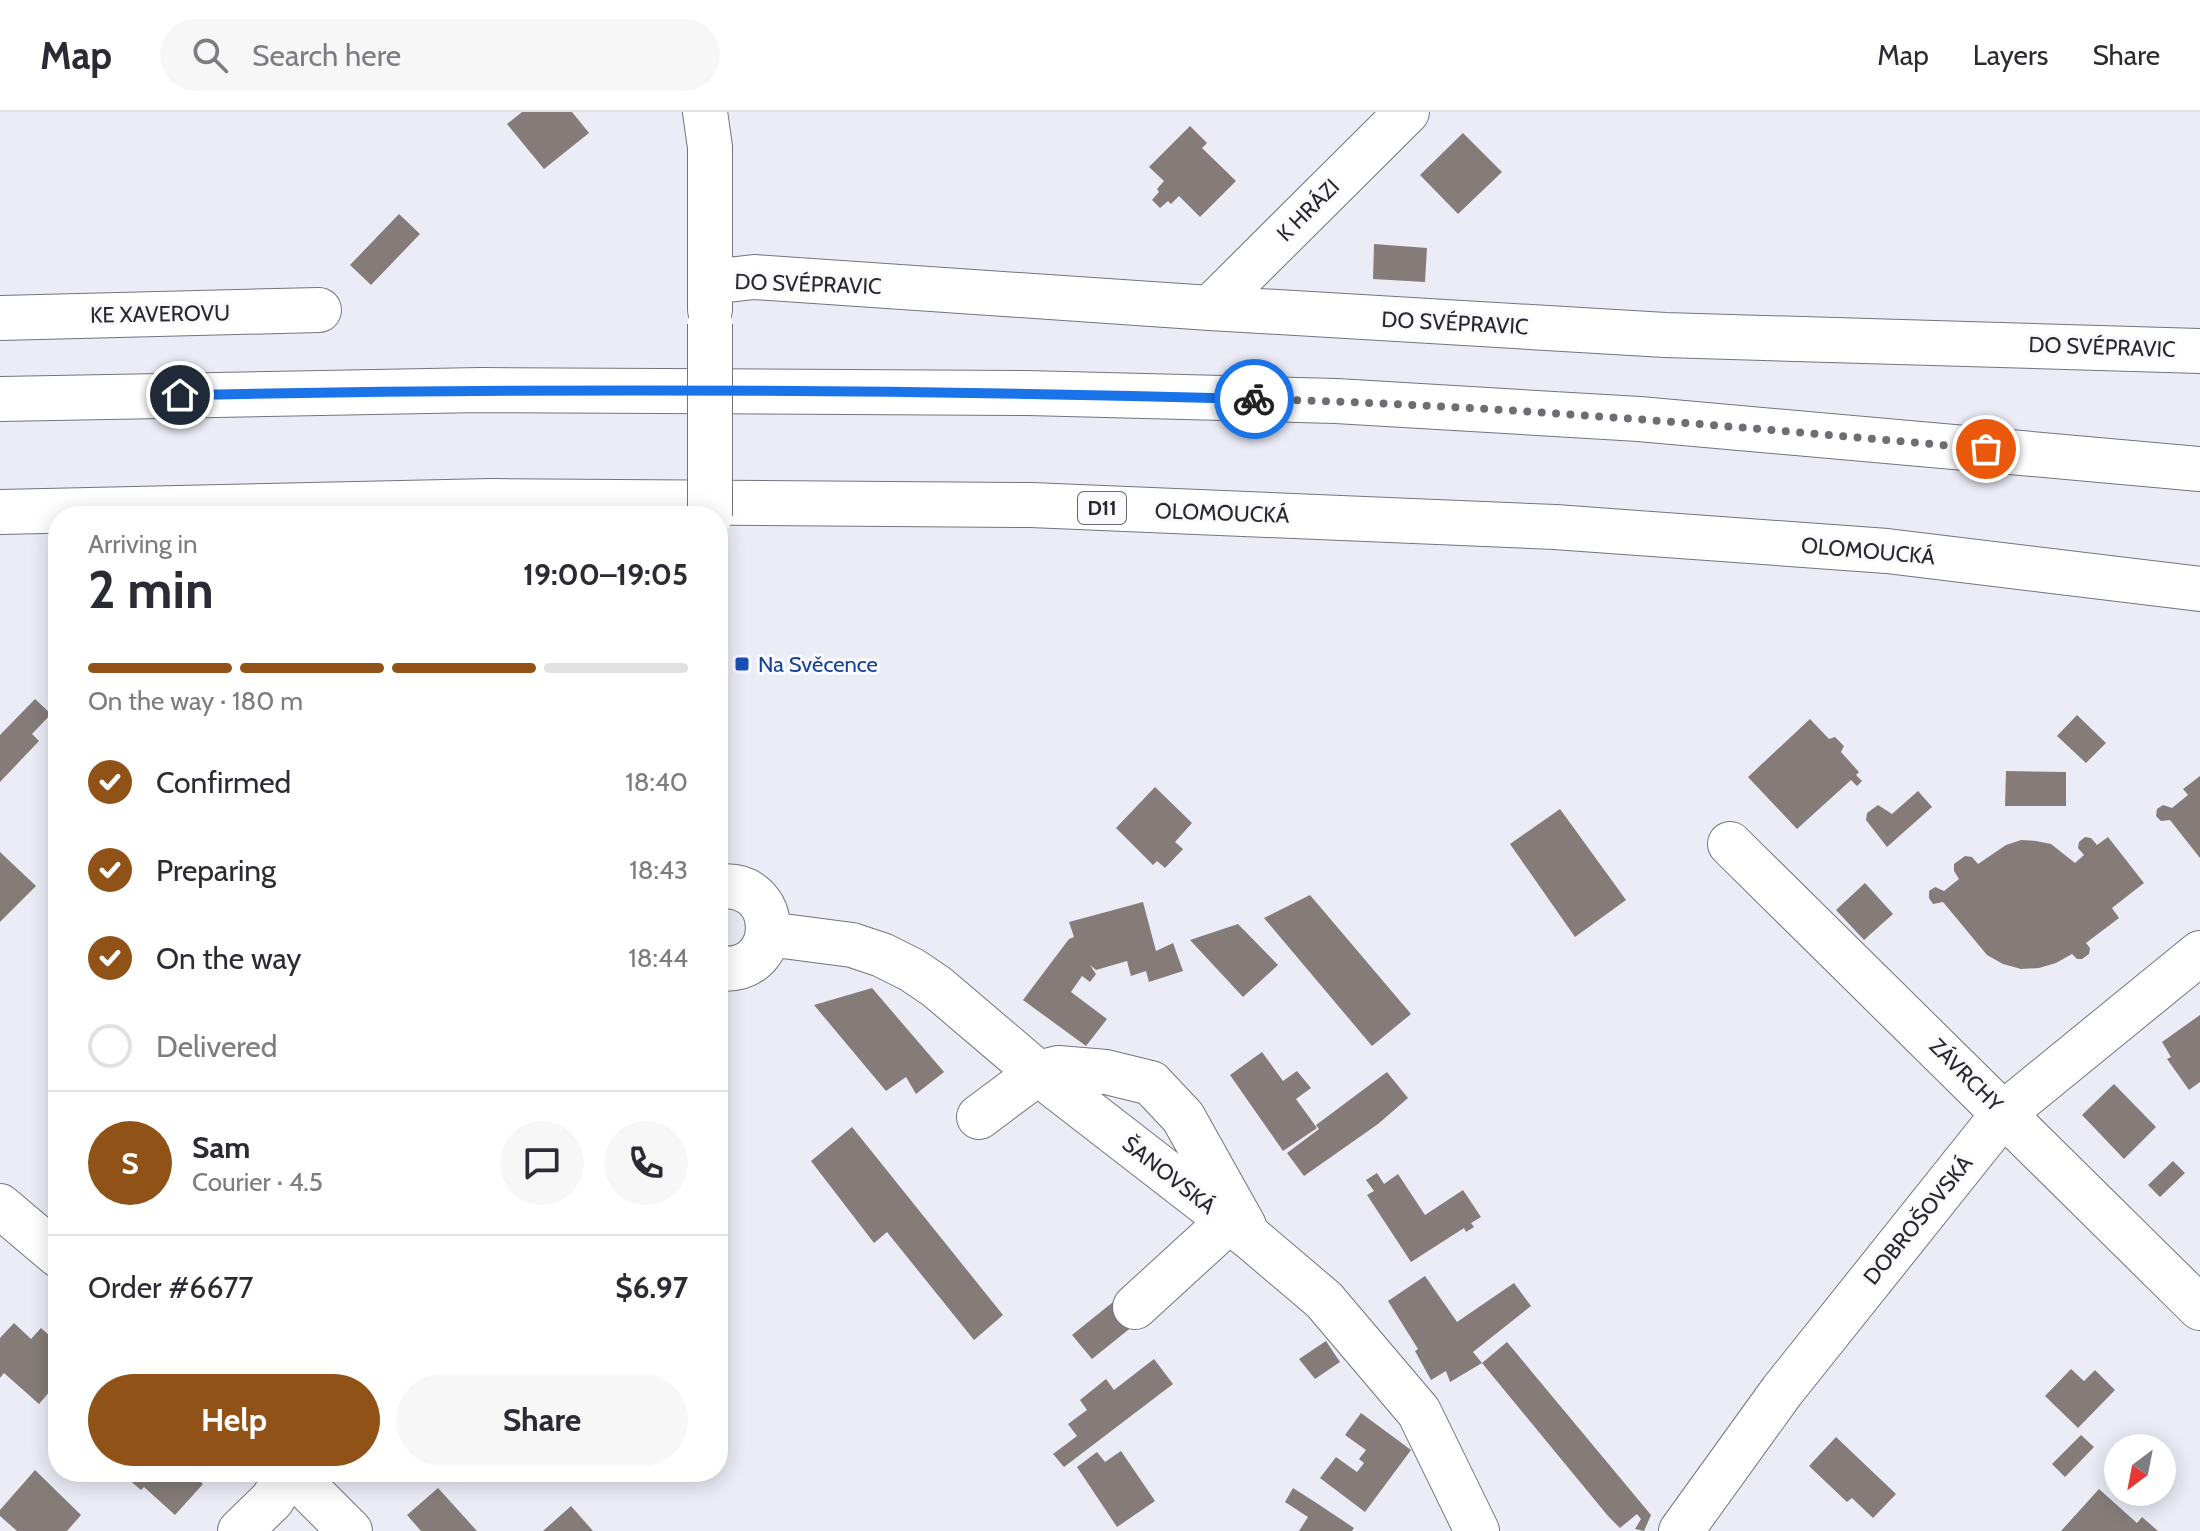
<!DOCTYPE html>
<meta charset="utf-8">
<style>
:root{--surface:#fff;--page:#f7f7f7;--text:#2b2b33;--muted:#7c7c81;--line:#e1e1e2;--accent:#915218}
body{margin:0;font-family:Cabin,sans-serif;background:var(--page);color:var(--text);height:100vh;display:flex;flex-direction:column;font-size:30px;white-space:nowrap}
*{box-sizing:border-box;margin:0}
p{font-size:26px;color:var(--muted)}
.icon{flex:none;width:44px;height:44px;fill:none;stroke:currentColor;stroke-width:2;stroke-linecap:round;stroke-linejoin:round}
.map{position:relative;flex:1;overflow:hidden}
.panel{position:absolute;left:48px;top:394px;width:680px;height:976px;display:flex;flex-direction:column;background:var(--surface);border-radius:32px;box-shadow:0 4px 20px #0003}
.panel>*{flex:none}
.needle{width:52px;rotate:212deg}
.buttons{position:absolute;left:2104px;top:1322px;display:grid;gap:16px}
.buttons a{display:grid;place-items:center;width:72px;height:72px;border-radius:50%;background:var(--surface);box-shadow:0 4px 20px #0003;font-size:40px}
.pin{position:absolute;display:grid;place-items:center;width:68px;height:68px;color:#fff;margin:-34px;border:4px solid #fff;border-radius:50%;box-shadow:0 2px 8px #0007}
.courier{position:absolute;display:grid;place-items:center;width:80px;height:80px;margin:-40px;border:6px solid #1a73e8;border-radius:50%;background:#fff;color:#222;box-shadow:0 2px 10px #0007}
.overview em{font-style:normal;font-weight:700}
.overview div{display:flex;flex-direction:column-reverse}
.overview{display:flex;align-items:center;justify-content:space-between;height:136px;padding:0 40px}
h1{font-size:52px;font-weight:700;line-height:60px}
.bar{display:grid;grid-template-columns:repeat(4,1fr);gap:12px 8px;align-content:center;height:96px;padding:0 40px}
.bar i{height:10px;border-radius:6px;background:var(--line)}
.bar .current{background:var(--accent)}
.bar p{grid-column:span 4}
.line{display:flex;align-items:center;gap:20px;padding:0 40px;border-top:2px solid var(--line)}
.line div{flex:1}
.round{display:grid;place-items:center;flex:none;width:84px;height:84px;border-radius:42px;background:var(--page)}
ol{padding:0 40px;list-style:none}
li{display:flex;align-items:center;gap:24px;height:88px}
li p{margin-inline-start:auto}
li .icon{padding:8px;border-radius:50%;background:var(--accent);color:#fff;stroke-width:4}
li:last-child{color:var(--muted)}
li i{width:44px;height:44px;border:4px solid var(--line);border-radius:50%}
.primary-button{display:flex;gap:16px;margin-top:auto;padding:16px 40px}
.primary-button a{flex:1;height:92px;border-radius:48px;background:var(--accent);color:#fff;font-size:32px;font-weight:700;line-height:92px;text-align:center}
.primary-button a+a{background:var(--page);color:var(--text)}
header{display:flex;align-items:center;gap:48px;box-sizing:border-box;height:112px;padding:0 40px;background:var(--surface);border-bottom:2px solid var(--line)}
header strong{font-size:38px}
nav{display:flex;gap:44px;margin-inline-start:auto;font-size:28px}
.search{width:560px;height:72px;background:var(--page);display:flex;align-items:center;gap:20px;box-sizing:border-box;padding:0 28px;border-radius:44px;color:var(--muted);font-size:30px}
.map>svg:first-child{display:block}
</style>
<header>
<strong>Map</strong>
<div class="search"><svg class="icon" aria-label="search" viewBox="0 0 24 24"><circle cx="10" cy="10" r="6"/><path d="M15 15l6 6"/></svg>Search here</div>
<nav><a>Map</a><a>Layers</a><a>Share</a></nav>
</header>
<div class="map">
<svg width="2200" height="1419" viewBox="0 0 2200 1419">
<rect width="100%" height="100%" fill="#ebecf6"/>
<path fill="#857c79" d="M522 0H572L589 21 544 57 507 12Z
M1190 14 1207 31 1202 36 1236 69 1200 105 1179 84 1171 92 1168 89 1160 96 1152 88 1159 80 1157 77 1164 69 1149 55Z
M1463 21 1502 60 1458 102 1420 63Z
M399 102 420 122 371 173 350 153Z
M1374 132 1427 136 1425 170 1373 167Z
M35 587 51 602 32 622 39 629 0 670V623Z
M2077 603 2106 631 2086 651 2057 624Z
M1810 607 1829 627 1835 625 1844 634 1841 640 1859 660 1856 663 1862 669 1857 674 1851 668 1797 717 1748 665Z
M2006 659 2066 660V694H2005Z
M2200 664V746L2170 708 2161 709 2156 704 2157 697 2163 693 2172 696 2188 683 2183 677Z
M1155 675 1192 711 1175 730 1183 737 1165 756 1157 749 1153 753 1116 716Z
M1918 679 1932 695 1887 735 1866 708 1867 701 1878 693 1892 702Z
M1560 697 1626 788 1575 825 1510 732Z
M2085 725 2091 726 2097 733 2108 725 2144 771 2112 796 2119 806 2086 831 2090 836 2089 842 2082 847H2077L2072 842 2056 851 2039 856 2021 857 2003 852 1987 843 1943 790 1933 792 1929 786V779L1935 775 1944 779 1959 767 1954 759V752L1965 744 1972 745 1978 752 2006 733 2021 728 2036 729 2051 732 2075 751 2084 743 2078 736 2079 730Z
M0 740 36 774 0 810Z
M1865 771 1893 802 1864 828 1836 798Z
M1310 783 1411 902 1372 934 1264 806Z
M1143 790 1156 839 1173 831 1183 859 1149 870 1146 859 1131 864 1127 849 1096 858 1090 853 1096 862 1090 870 1082 864 1071 880 1107 907 1086 934 1023 888 1069 827 1074 825 1069 810Z
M1238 812 1278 853 1243 885 1190 828Z
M872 876 944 960 916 982 906 965 886 979 814 893Z
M2200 903V970L2189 978 2167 947 2171 945 2162 930Z
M1262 940 1283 969 1297 959 1311 976 1296 987 1317 1016 1283 1039 1230 963Z
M1387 960 1408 986 1378 1012 1304 1064 1287 1041 1319 1017 1316 1013Z
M2114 972 2156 1015 2124 1047 2082 1003Z
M852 1015 1003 1203 974 1228 887 1120 874 1131 811 1049Z
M2173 1049 2185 1061 2160 1085 2148 1073Z
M1377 1061 1384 1072 1398 1062 1425 1103 1463 1078 1481 1105 1471 1111 1474 1115 1466 1120 1464 1116 1411 1150 1367 1083 1374 1079 1366 1068Z
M1425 1164 1457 1210 1514 1171 1531 1194 1473 1240 1482 1251 1450 1270 1446 1259 1431 1268 1415 1239 1418 1237 1388 1189Z
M1123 1182 1143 1206 1092 1247 1072 1223Z
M14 1211 31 1227 41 1216 58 1231V1270L39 1292 4 1261 0 1266V1226Z
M1326 1229 1340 1250 1315 1267 1299 1247Z
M1507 1230 1651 1403 1644 1419 1635 1417 1641 1407 1637 1402 1620 1416 1608 1404 1482 1251Z
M1154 1247 1173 1272 1064 1355 1053 1342 1077 1324 1068 1312 1087 1298 1080 1288 1106 1267 1114 1278Z
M2071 1257 2084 1269 2095 1258 2115 1278 2078 1316 2045 1284Z
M1361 1301 1411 1338 1365 1400 1320 1366 1336 1345 1357 1360 1364 1351 1359 1347 1366 1338 1345 1323Z
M2081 1323 2094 1335 2065 1365 2052 1352Z
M1836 1325 1896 1382 1873 1406 1852 1386 1847 1390 1809 1354Z
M1121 1339 1155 1389 1117 1415 1077 1355 1097 1340 1105 1350Z
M35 1358 81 1403 67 1419H17L0 1404V1398Z
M120 1360H190L203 1372 175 1403 144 1375 141 1378Z
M438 1376 477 1419H421L407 1403Z
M1293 1376 1318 1392 1354 1416 1352 1419H1299L1308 1405 1285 1390Z
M2099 1377 2137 1411 2142 1405 2158 1419H2061Z
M571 1394 593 1419H543Z"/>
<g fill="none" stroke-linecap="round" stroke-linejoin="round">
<g stroke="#73747d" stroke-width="46">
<path id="minor" d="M705 0 710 35V198
M710 170 754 165 1210 196 1665 223 2200 239
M1210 196 1407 0
M0 206 319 198
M1730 732 2200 1196
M718 775C784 766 785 865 718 856
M768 822 852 833 882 843 912 858 937 875 1038 961 1251 1126 1324 1188 1419 1300 1477 1419
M979 1005 1038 961 1058 956 1106 960 1151 971 1183 1005 1244 1114
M0 1094 58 1143
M1135 1195 1229 1109
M291 1360 350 1419
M240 1419 272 1388 289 1360
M1681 1419 1782 1279 2004 1001 2200 841"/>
</g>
<g stroke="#73747d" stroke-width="46">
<path id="highway" d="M0 287 481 278 1027 281 1336 289 1639 307 2200 357
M0 400 491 389 1031 393 1555 415 1887 439 2200 477"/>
</g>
<use href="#minor" stroke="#fff" stroke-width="44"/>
<use href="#highway" stroke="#fff" stroke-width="44"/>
<g stroke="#73747d" stroke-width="46" stroke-linecap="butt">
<path id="minor-bridge" d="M710 404V212"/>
</g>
<use href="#minor-bridge" stroke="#fff" stroke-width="44"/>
</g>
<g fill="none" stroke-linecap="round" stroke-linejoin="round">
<path stroke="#6d6d73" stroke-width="8" stroke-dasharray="0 14.4" d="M1254 287C1499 293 1743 315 1986 337"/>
<path stroke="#1a73e8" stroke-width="10" d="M180 283C538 276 896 277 1254 287"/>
</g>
<rect fill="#1a4fb4" stroke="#fafafe" stroke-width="3" x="734" y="544" width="16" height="16" rx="4"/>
<g text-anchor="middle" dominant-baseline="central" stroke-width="6" stroke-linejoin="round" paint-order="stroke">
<rect fill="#fafafe" stroke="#68686c" stroke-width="2" x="1078" y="380" width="48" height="32" rx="6"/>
<g font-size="20" font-weight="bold" fill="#29292d">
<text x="1102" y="396">D11</text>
</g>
<g font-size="22" fill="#29292d" stroke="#fafafe">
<text transform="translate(1308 98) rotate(-45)">K HRÁZI</text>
<text transform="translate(808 172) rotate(2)">DO SVÉPRAVIC</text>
<text transform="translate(160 202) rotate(-1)">KE XAVEROVU</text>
<text transform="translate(1455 211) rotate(3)">DO SVÉPRAVIC</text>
<text transform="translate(2102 235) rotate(2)">DO SVÉPRAVIC</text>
<text transform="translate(1222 401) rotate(2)">OLOMOUCKÁ</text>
<text transform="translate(1868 439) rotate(5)">OLOMOUCKÁ</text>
<text transform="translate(1966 963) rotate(45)">ZÁVRCHY</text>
<text transform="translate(1169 1063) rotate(38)">ŠANOVSKÁ</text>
<text transform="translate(1918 1108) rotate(-51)">DOBROŠOVSKÁ</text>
</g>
<g font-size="22" fill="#164399" stroke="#fafafe" text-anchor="start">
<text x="758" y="552">Na Svěcence</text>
</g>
</g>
</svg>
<div class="buttons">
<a><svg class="needle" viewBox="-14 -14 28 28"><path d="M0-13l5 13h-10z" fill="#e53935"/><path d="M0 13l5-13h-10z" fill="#7c7c81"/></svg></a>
</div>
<div class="pin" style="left:1986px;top:337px;background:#ea580c"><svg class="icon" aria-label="bag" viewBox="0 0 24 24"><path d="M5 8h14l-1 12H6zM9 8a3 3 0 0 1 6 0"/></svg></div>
<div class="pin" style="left:180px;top:283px;background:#1f2937"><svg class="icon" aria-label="home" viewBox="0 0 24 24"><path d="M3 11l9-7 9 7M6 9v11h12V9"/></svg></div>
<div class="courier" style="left:1254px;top:287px"><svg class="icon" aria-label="bike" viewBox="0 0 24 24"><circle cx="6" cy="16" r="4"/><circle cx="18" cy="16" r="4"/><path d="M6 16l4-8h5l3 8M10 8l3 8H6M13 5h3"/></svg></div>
<section class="panel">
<div class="overview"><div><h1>2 min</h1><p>Arriving in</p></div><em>19:00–19:05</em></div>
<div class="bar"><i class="current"></i><i class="current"></i><i class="current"></i><i></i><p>On the way · 180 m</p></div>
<ol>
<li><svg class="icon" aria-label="check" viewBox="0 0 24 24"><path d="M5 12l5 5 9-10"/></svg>Confirmed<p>18:40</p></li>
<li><svg class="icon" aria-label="check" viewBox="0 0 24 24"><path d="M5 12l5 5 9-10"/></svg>Preparing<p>18:43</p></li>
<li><svg class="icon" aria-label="check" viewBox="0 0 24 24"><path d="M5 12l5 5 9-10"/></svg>On the way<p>18:44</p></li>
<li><i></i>Delivered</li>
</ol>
<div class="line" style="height:144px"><b class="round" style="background:var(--accent);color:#fff">S</b><div><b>Sam</b><p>Courier · 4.5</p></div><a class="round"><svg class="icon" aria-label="chat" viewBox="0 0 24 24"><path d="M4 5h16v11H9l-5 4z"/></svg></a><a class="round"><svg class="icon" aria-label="phone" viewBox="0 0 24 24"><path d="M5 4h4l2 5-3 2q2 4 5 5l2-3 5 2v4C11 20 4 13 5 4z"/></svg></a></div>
<div class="line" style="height:104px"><div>Order #6677</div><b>$6.97</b></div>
<div class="primary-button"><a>Help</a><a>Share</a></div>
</section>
</div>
